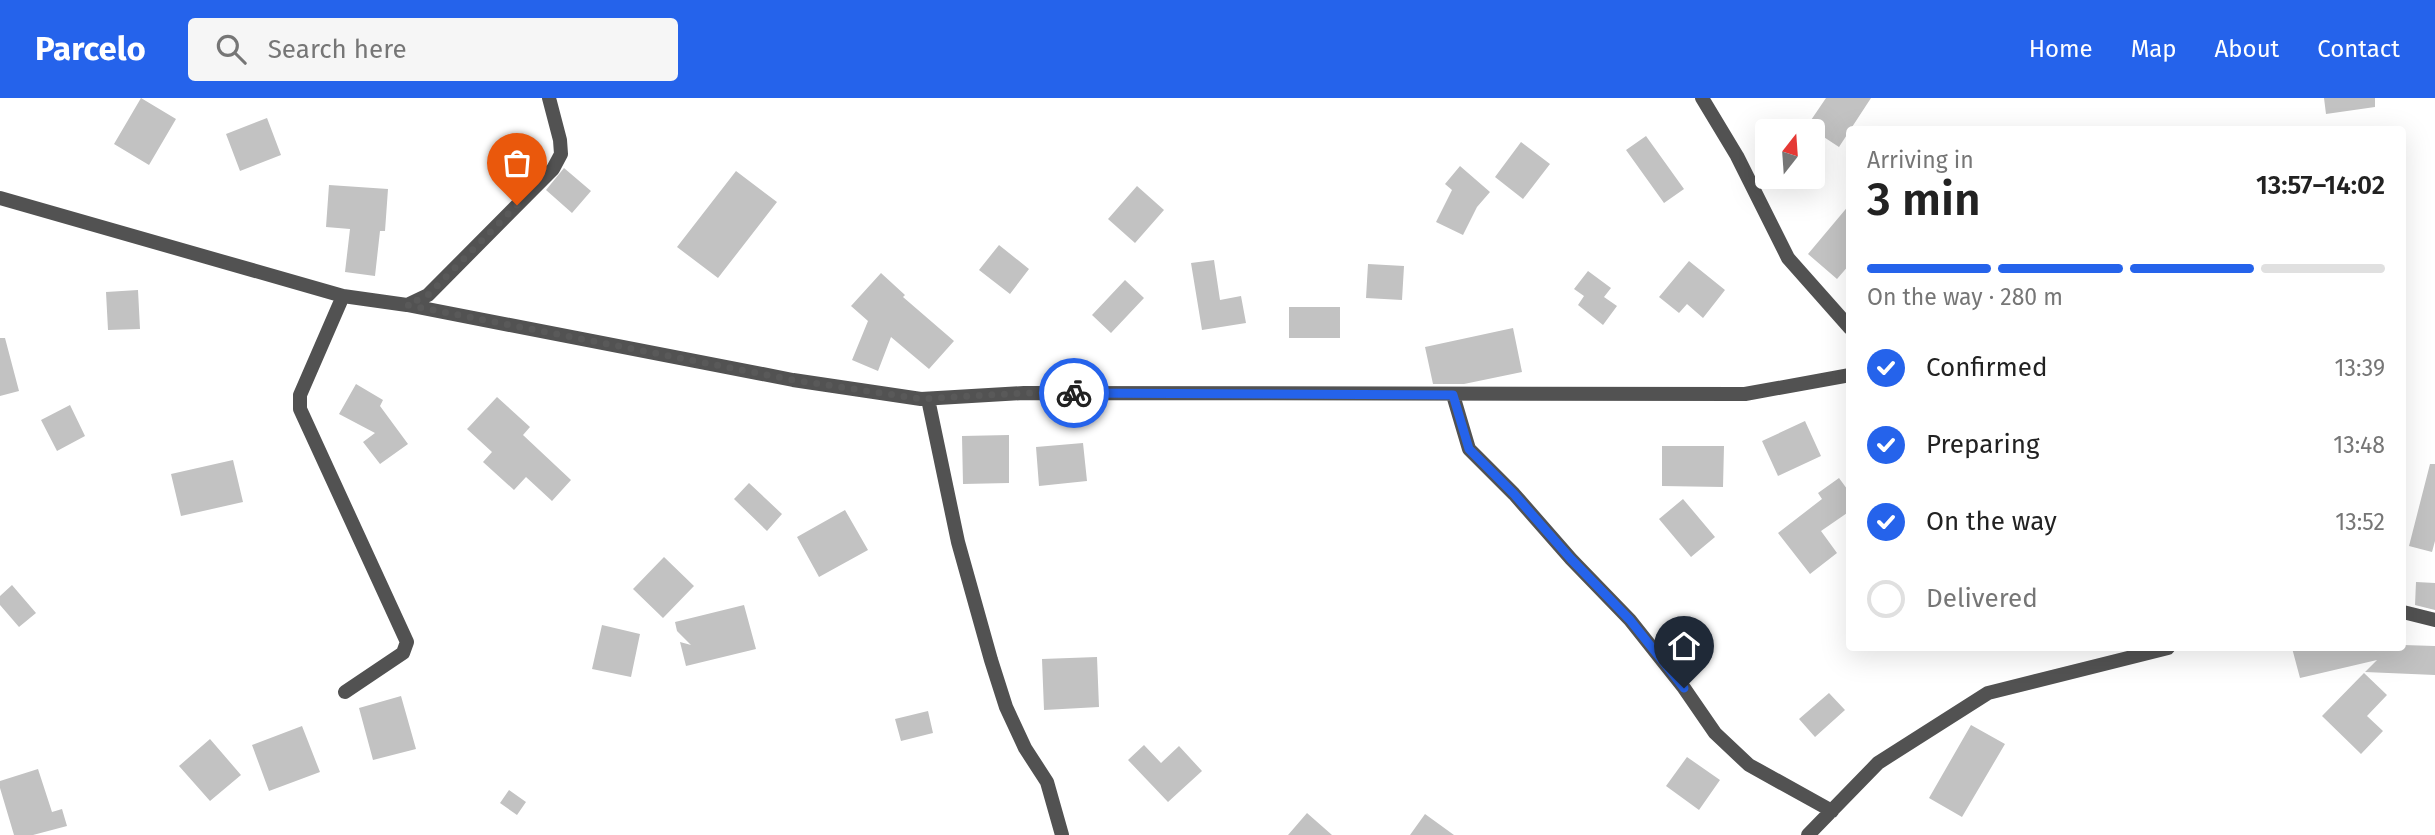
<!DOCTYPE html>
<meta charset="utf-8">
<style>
:root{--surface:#fff;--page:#f6f6f6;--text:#222;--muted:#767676;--line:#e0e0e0;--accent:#2563eb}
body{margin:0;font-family:"Fira Sans",sans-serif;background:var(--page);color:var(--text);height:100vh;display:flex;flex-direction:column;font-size:26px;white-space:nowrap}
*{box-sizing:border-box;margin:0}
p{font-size:23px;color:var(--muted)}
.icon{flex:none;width:38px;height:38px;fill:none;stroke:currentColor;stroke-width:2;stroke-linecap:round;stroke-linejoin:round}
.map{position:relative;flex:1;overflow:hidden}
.drawer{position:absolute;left:1846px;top:28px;width:560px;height:525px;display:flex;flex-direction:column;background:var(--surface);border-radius:7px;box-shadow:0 7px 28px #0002}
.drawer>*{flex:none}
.needle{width:46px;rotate:17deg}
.tools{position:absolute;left:1755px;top:21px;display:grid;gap:14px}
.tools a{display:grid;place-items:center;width:70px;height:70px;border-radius:7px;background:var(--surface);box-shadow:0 7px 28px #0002;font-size:35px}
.pin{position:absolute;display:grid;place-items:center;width:60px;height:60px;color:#fff;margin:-72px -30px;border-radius:50% 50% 50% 0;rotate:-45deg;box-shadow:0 0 7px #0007}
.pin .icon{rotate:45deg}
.courier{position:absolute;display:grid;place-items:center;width:70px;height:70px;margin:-35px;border:5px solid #2563eb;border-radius:50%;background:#fff;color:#222;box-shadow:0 2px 9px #0007}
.head em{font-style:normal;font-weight:600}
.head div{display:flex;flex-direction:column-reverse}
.head{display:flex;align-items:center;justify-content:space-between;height:119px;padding:0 21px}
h1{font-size:46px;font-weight:600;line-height:52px}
.bar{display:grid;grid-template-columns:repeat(4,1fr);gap:10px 7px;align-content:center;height:84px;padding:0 21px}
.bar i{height:9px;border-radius:5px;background:var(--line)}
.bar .on{background:var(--accent)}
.bar p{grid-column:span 4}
ol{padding:0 21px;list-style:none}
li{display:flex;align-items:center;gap:21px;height:77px}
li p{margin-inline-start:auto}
li .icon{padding:7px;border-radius:50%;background:var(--accent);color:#fff;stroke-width:4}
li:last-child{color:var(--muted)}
li i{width:38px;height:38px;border:4px solid var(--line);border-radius:50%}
header{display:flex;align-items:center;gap:42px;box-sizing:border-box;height:98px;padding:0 35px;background:var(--accent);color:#fff}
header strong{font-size:33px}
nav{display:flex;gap:38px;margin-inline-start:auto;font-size:24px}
.search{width:490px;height:63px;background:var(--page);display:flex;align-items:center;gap:18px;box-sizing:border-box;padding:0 24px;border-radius:7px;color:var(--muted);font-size:26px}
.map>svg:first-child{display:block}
</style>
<header>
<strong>Parcelo</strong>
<div class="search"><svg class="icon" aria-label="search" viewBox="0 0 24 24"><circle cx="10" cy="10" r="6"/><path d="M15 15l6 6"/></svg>Search here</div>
<nav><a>Home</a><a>Map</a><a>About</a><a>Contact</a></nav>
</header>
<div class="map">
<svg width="2435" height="737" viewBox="0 0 2435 737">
<rect width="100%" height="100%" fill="#fff"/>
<path fill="#c2c2c2" d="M141 0 176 21 149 67 114 46Z
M1826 0H1871L1839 49 1807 28Z
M2324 0H2375V9L2326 16Z
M267 20 281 57 240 73 226 36Z
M1646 38 1684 91 1664 105 1626 52Z
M1521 44 1550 66 1523 101 1495 79Z
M1460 68 1490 94 1477 109 1463 137 1436 124 1452 92 1445 86Z
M564 70 591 93 572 115 546 92Z
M736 73 777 104 718 180 677 149Z
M329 87 388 91 385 133H380L375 178 345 174 350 131 326 129Z
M1137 88 1164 112 1135 145 1108 121Z
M1850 106V166L1837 181 1808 156Z
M999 147 1029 171 1010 196 979 172Z
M1214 162 1220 202 1241 198 1246 225 1202 232 1191 165Z
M1689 163 1725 192 1703 220 1687 206 1679 215 1659 199Z
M1368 166 1404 168 1402 202 1366 200Z
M1588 173 1611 190 1604 199 1617 208 1603 227 1578 207 1584 198 1574 191Z
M881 175 905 197 903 199 954 243 929 271 891 239 878 273 852 262 868 223 851 208Z
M1125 182 1144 200 1111 235 1092 217Z
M138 192 140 231 108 232 106 194Z
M1289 209H1340V240H1289Z
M1513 230 1522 274 1464 286H1433L1425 249Z
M0 240H5L19 293 0 298Z
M356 286 383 302 380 308 408 346 380 366 363 344 375 335 339 316Z
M497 299 530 329 523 337 571 382 552 403 526 379 514 392 483 364 492 354 467 331Z
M70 307 85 338 57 353 41 322Z
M1805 323 1821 358 1778 378 1762 343Z
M1009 337V385L963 386 962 338Z
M1083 345 1087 383 1039 388 1036 349Z
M1662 348H1724L1723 389 1662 388Z
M233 362 243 404 181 418 171 376Z
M2430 366H2435V443L2432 454 2409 448Z
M1839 380 1850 395V413L1821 433 1837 455 1810 476 1778 435 1822 401 1818 395Z
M749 385 782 416 767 433 734 401Z
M1683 401 1715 439 1691 459 1659 421Z
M845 412 868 452 819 479 797 439Z
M664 459 694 488 663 520 633 491Z
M2416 484 2435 485V512L2415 507Z
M12 487 36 515 19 529 0 507V498Z
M744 507 756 551 686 568 680 544 691 547 677 533 675 524Z
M602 527 640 536 631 579 592 571Z
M2403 547 2435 548V577L2365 574 2377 562 2300 580 2292 550H2403Z
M1097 559 1099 609 1044 612 1042 561Z
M2364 575 2387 597 2367 618 2383 633 2361 656 2322 618Z
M1829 595 1845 612 1815 639 1799 621Z
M401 598 416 651 373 662 359 610Z
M928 613 933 635 901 643 895 621Z
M1971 627 2005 646 1962 719 1929 700Z
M302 628 320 674 269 693 252 647Z
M210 641 241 677 210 703 179 668Z
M1144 647 1161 665 1179 648 1202 673 1168 704 1128 662Z
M1687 659 1720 682 1699 712 1666 688Z
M38 671 52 714 62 711 67 728 33 737H14L0 690V683Z
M509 692 526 704 517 717 500 705Z
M1307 715 1332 737H1288Z
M1425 716 1454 737H1410Z"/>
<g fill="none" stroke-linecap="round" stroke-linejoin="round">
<path stroke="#525252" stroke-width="14" d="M1702 0 1737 58 1788 160 1850 230
M0 100 343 198 407 207 793 282 921 301 1024 295 1745 296 1850 277
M343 198 300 297V311L407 544 403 555 345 594
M407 207 428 197 553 71 561 56 560 42 549 0
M1453 297 1469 351 1514 396 1571 461 1630 522 1684 590 1715 635 1749 667 1832 713
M928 301 958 444 991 562 1006 609 1025 650 1047 684 1062 737
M2403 514 2435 522
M1808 737 1878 665 1988 595 2168 550"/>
</g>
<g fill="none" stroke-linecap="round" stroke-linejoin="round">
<path stroke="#595959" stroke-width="7" stroke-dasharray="0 12.6" d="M517 107 428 197 407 207 793 282 921 301 1024 295H1074"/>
<path stroke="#2563eb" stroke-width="9" d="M1074 295 1453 297 1469 351 1514 396 1571 461 1630 522 1684 590"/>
</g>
</svg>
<div class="tools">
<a><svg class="needle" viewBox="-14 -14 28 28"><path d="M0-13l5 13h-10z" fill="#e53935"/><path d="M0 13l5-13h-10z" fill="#767676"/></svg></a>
</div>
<div class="pin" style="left:517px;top:107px;background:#ea580c"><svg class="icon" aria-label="bag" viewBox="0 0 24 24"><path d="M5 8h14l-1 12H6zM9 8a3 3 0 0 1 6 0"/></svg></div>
<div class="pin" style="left:1684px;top:590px;background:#1f2937"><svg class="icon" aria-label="home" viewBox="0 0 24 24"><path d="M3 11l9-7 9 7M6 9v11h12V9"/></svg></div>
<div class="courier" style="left:1074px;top:295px"><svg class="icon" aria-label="bike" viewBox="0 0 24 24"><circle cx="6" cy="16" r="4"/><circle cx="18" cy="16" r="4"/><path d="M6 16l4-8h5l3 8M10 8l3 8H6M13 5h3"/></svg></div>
<section class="drawer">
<div class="head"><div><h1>3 min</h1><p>Arriving in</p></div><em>13:57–14:02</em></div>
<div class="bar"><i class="on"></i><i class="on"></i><i class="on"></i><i></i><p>On the way · 280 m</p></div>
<ol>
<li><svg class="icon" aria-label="check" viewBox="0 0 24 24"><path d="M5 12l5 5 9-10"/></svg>Confirmed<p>13:39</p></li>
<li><svg class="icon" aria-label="check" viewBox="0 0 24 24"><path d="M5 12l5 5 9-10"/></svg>Preparing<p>13:48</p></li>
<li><svg class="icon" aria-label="check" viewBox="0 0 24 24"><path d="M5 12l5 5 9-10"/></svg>On the way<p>13:52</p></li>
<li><i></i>Delivered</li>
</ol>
</section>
</div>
